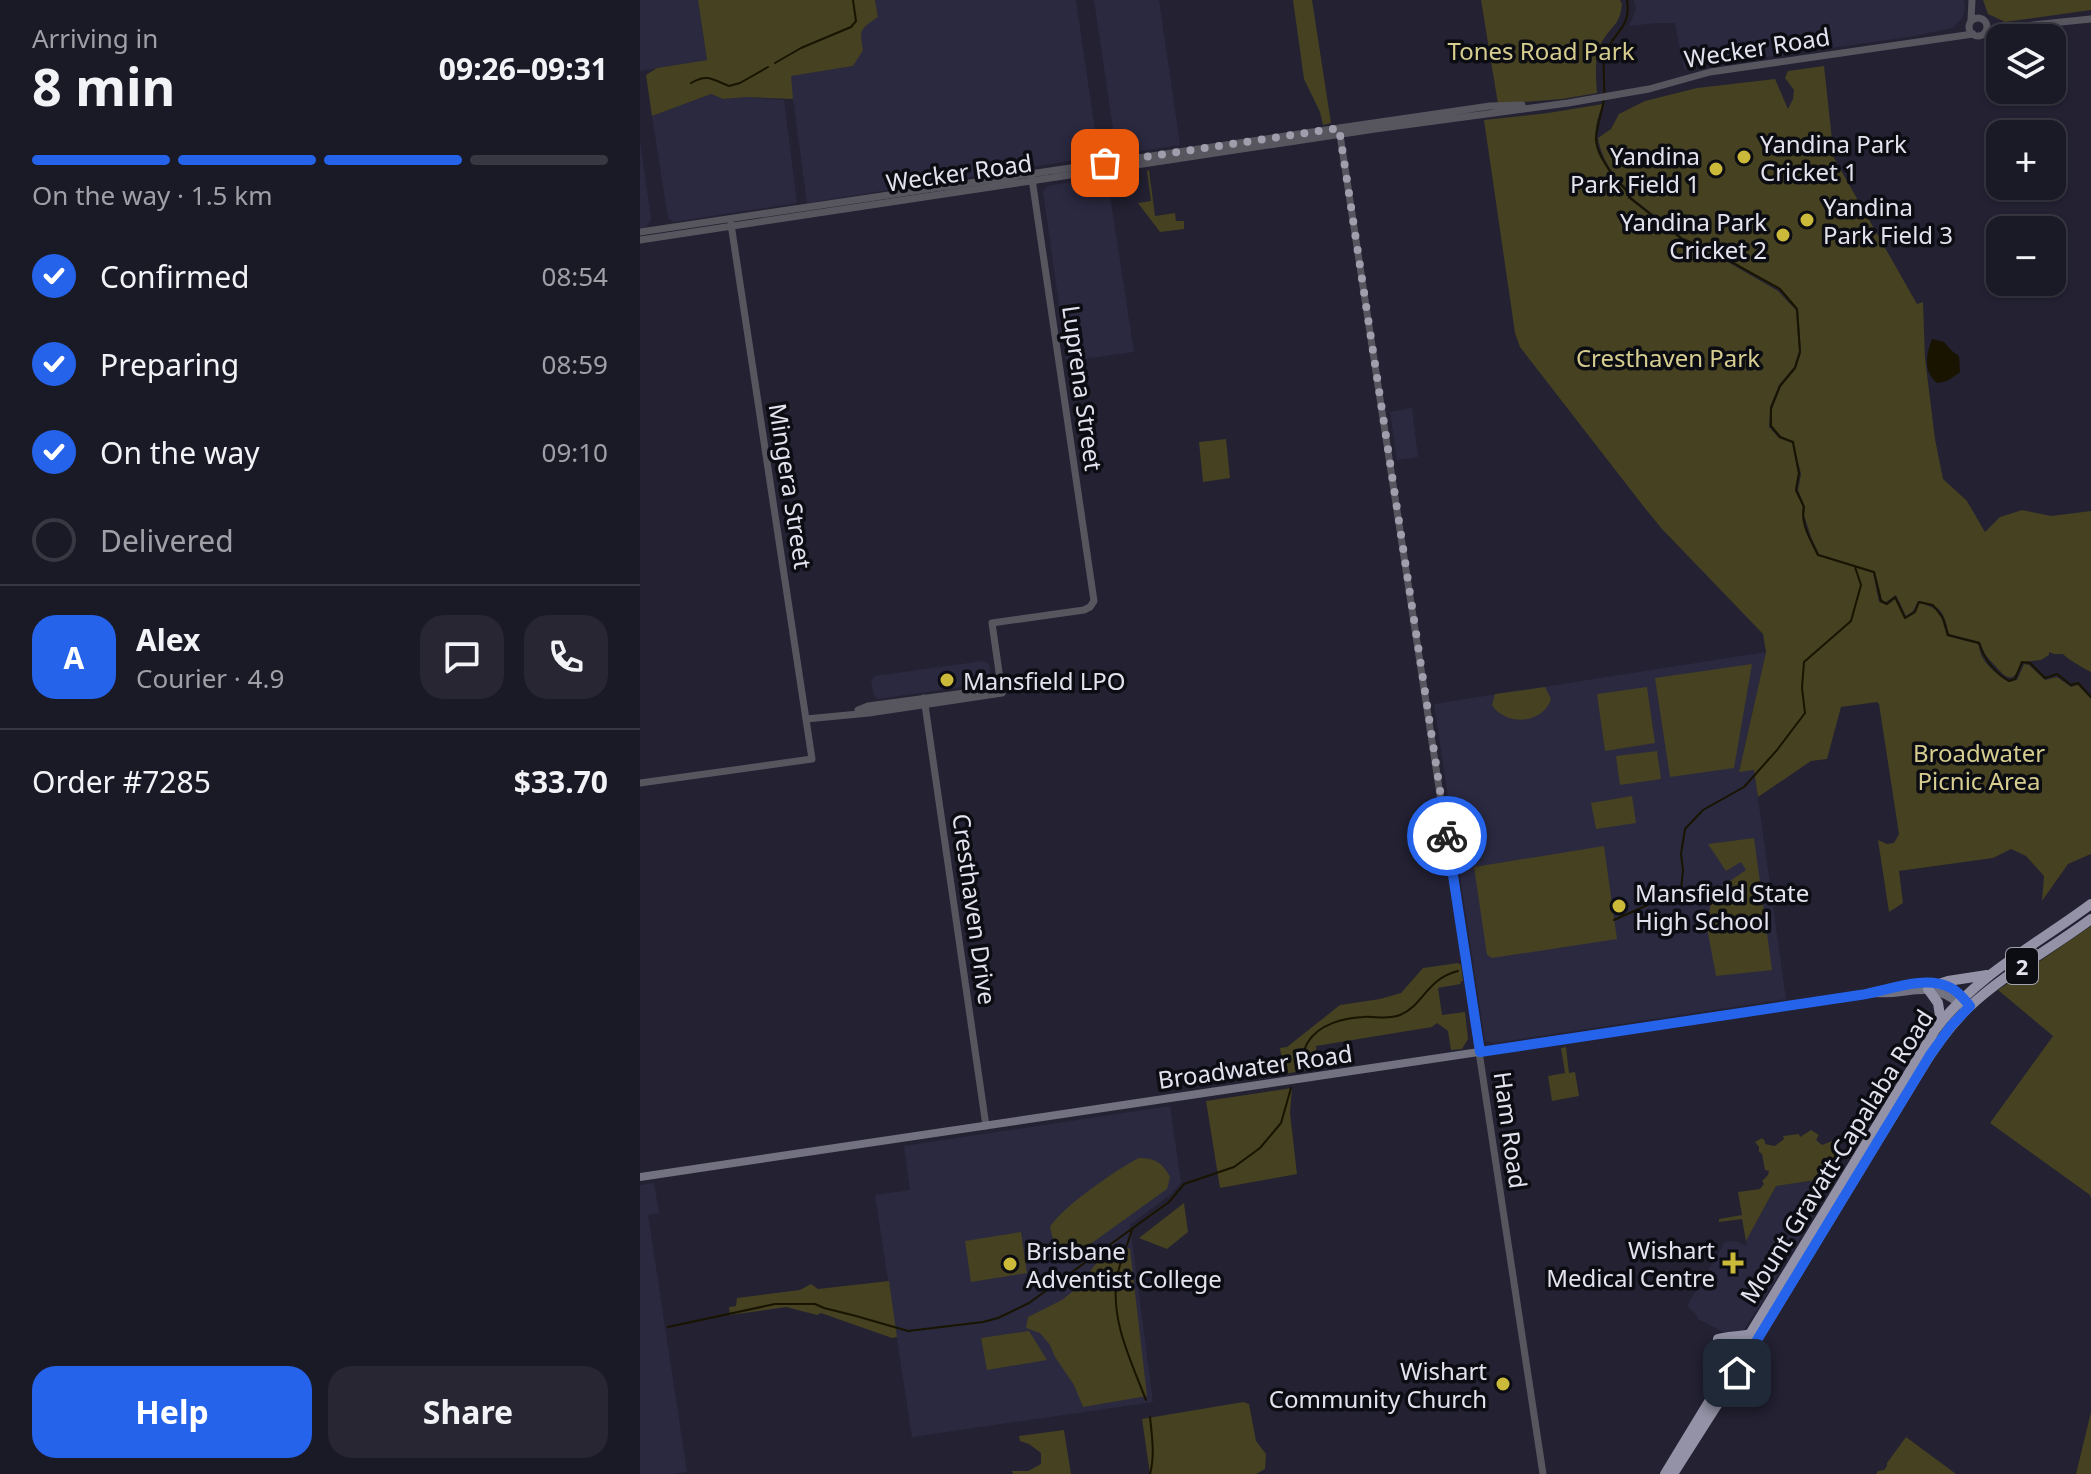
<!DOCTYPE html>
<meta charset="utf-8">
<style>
:root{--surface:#1a1926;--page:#272632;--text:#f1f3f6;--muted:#9fa0a7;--line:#383843;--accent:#2563eb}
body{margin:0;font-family:"Noto Sans",sans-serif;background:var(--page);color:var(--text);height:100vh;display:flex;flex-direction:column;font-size:30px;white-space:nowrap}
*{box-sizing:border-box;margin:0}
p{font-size:26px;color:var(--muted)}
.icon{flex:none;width:44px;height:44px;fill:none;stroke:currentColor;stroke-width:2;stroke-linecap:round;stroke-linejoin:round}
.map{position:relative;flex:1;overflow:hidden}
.details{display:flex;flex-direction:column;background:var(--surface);width:640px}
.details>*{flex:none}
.tools{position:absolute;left:1346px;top:24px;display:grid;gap:16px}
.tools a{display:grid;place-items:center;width:80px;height:80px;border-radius:16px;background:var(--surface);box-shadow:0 2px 6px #0004,0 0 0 2px var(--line);font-size:40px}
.pin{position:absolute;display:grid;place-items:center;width:68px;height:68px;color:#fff;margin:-34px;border-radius:16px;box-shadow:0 4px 12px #0006}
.courier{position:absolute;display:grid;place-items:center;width:80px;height:80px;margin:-40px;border:6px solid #2563eb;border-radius:50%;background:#fff;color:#222;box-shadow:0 2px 10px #0007}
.overview em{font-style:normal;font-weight:700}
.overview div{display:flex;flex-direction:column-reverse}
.overview{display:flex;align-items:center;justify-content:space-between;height:136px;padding:0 32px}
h1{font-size:52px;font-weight:700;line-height:60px}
.bar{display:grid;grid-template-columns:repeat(4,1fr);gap:12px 8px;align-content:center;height:96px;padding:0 32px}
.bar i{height:10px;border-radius:6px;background:var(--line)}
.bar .selected{background:var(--accent)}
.bar p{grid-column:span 4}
.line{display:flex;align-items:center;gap:20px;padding:0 32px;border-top:2px solid var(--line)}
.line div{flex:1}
.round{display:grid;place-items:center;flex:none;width:84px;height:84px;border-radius:24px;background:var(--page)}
ol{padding:0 32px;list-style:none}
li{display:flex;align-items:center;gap:24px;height:88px}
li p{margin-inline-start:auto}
li .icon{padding:8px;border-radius:50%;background:var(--accent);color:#fff;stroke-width:4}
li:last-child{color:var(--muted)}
li i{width:44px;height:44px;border:4px solid var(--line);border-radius:50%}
.primary-button{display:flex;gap:16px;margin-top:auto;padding:16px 32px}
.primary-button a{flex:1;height:92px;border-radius:24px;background:var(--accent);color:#fff;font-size:32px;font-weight:700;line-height:92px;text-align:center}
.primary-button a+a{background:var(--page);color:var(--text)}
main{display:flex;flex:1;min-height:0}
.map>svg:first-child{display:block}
</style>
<main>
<section class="details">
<div class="overview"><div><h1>8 min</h1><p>Arriving in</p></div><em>09:26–09:31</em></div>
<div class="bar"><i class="selected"></i><i class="selected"></i><i class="selected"></i><i></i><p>On the way · 1.5 km</p></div>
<ol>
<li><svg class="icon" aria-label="check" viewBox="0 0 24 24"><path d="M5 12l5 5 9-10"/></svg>Confirmed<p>08:54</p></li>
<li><svg class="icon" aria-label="check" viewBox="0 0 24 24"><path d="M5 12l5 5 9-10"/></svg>Preparing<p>08:59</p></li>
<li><svg class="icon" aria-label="check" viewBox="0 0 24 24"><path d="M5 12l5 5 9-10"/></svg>On the way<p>09:10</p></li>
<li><i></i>Delivered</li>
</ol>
<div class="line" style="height:144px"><b class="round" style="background:var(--accent);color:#fff">A</b><div><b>Alex</b><p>Courier · 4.9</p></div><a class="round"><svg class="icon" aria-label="chat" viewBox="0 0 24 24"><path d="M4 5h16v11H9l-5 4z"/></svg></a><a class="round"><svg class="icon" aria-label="phone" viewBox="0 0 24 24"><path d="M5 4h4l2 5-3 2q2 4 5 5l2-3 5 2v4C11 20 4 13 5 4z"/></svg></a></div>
<div class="line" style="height:104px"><div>Order #7285</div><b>$33.70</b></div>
<div class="primary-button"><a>Help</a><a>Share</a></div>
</section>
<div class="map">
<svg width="1451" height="1474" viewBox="0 0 1451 1474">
<rect width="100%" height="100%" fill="#232132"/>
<path fill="#2b2940" d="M0 0H58L67 60 0 71Z
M235 0H436L458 152 455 157 167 203 150 76 213 66 223 26 238 17Z
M454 0H519L540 145 480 154 476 149Z
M994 0H1324L1325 7 1323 17 1313 28 1268 37 1044 69 1035 23H1018L989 26 996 9Z
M71 94 83 99 107 97 144 100 157 203 33 222 28 218 12 116Z
M0 141 11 219 6 227 0 228Z
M467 176 494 352 427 361 403 191 408 186Z
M772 408 778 457 757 460 750 412Z
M1126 652 1099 771 1114 770 1146 999 855 1043 845 1041 794 704Z
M343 661 349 664 351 676 348 683 238 699 234 696 231 681 235 676Z
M530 1106 541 1183 531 1194 490 1225 513 1402 272 1437 235 1195 270 1190 264 1146Z
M1196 1177 1124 1299 1103 1331 1096 1334 1083 1332 1058 1319 1056 1314 1047 1306 1085 1242 1096 1241 1106 1246 1107 1243 1106 1241 1136 1186Z
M14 1183 19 1213 8 1215 47 1472 32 1474H0V1185Z"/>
<path fill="#454121" d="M58 0H235L238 17C220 29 219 30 223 50L213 66 151 76 153 99 107 97 83 99 71 94 12 116 6 75 17 68 67 60Z
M653 0H672L691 123 683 125 680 112 664 79Z
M841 0H980L982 4C980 23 975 23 965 37 953 53 956 75 957 93L922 99 858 104Z
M1343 0H1451V10L1365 22 1348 14Z
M1184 66 1194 158 1277 304 1283 302 1285 358 1295 439 1303 479 1327 501 1345 532 1360 517 1382 510 1411 516 1451 511V672C1445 669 1427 659 1423 654H1414L1409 652V655L1401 660 1381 662C1376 677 1372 684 1359 670 1348 657 1346 659 1340 642L1309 634C1304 612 1301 605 1278 601L1273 611 1266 616 1256 595 1246 602 1242 600 1235 572 1179 554 1171 537 1164 515 1165 507 1158 490 1161 474 1153 442 1141 436 1132 426V409L1141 386 1156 368 1161 352 1158 309 1140 289 1071 249 1043 238 991 197C988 187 985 187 979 180 969 169 960 153 958 138L971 129 979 114 1005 101 1057 88 1135 79 1148 109 1153 99 1154 90 1145 78 1148 71Z
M963 104C956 120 952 138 959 155 962 161 967 166 971 171 974 177 973 178 977 182 984 189 986 189 988 198L1042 240 1069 251 1138 291 1156 310 1159 351 1154 367 1139 385 1130 407 1129 427 1139 438 1152 443 1158 473 1155 490 1163 507C1159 523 1170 541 1177 555L1233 573 1239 602 1247 605 1255 599 1265 619 1275 613 1279 603C1301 608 1301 616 1307 636L1338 644C1340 649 1340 654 1343 658 1346 665 1362 679 1369 682L1377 680 1384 664 1389 665 1405 680 1417 677 1431 687 1438 685 1451 699V854L1428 864 1402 901 1404 876 1386 856 1371 849 1353 858 1259 871 1263 903 1249 912 1238 840 1247 844 1254 843 1259 834 1239 704 1237 702 1201 707 1187 759 1171 761 1118 797 1114 770 1099 772 1126 652 1123 634 1022 529 1004 507 880 347 875 333 844 120 908 113Z
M509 170 515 216 535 213 536 221H544V229L520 232 498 203 511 201 507 171Z
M586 439 590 478 563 482 559 442Z
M1112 664 1094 768 1030 777 1015 678Z
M905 687 911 699C903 724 866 727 852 705L855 694Z
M1007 687 1015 743 965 751 957 694Z
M1017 751 1021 779 980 785 976 756Z
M992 796 996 823 956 829 951 803Z
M1114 838 1132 970 1076 976 1064 912 1070 911C1069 891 1091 881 1106 870L1101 862 1086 871 1068 844Z
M964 846 977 939 852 958 847 955 834 867Z
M1451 926V1199L1450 1195 1350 1123 1413 1036 1358 990Z
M818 963 821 965 823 981 820 982 821 984 798 988 802 1015 825 1012 828 1039 822 1049 811 1050 808 1031 797 1023 792 1027 676 1046 677 1063 674 1069 644 1074 640 1048 647 1047 700 1005 740 999 761 993 783 968Z
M926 1047 929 1073 935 1072 939 1096 912 1101 908 1076 925 1073 921 1048Z
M652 1088 650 1113 657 1174 580 1188 566 1101Z
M1171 1130 1179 1135 1176 1140 1182 1145 1192 1141 1197 1150 1200 1153 1198 1160 1202 1166 1196 1177 1136 1186 1106 1241 1102 1219 1079 1222V1219L1102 1215 1098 1192 1120 1189 1124 1184 1122 1181 1128 1175 1129 1171 1125 1170 1122 1154 1119 1152V1147L1115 1142 1122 1138 1125 1141V1144L1135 1146 1144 1139 1143 1136 1159 1134 1160 1137Z
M499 1158C515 1158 523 1163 530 1177L527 1189 449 1245 435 1251 424 1253 413 1240 410 1227C422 1207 477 1169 499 1158Z
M544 1203 548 1232 527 1249 499 1238Z
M381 1232 387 1273 331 1282 325 1241Z
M481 1245 490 1249 507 1396 443 1407 434 1385 415 1357 410 1345 400 1333 386 1328 388 1317 422 1300 437 1288 462 1256Z
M249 1281 257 1337 252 1338 181 1313 177 1315 146 1307 90 1315 89 1307 96 1306 97 1298 160 1290 171 1284 178 1289Z
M389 1331 407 1360 347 1370 341 1338Z
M603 1402 609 1404 616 1441 626 1454 625 1469 616 1474H510L502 1419Z
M1451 1412V1474H1436Z
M424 1430 431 1474H373L372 1471H388L401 1464V1453L389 1444 380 1441 379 1436Z
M1266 1437 1316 1474H1236L1238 1471 1244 1470 1247 1466V1463Z"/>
<path fill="#181400" d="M1292 339 1304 342 1312 351 1319 356 1320 372C1312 378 1308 382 1297 383 1283 371 1286 355 1292 339Z"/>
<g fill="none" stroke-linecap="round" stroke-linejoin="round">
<path stroke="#181400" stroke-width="2" d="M987 0C992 29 972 32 965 55 961 72 967 88 963 104 961 116 956 128 956 140 957 153 968 168 975 179 980 186 987 187 989 197L1042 239 1070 250 1140 289 1157 309 1160 352 1155 368 1140 386 1131 408V426L1140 437 1153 442 1159 473 1156 490 1164 507C1160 523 1171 540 1178 555L1234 572 1241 601 1247 604 1255 597 1265 618 1275 612 1279 602 1293 605 1303 618 1308 635 1339 643C1344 658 1354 672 1369 681L1375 679 1382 662 1390 663 1405 678 1417 674 1431 685 1438 683 1451 697
M135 63 161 48 211 27 216 21 213 0
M51 83C68 73 73 80 89 86L100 83 128 67
M974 920 1041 890 1043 870 1041 854 1045 829 1063 810 1104 787 1137 750 1165 713 1162 688 1164 662 1211 621 1221 585 1215 567
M658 1071C661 1062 663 1050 668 1042 679 1024 704 1018 723 1017 735 1016 748 1020 760 1015 784 1005 786 979 818 971
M492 1229C488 1245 480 1260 477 1277 470 1320 491 1361 506 1400
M28 1327 135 1304H175L184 1308 216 1316 268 1331 343 1322 358 1318 389 1303 529 1202 544 1184 594 1167 620 1148 641 1123 651 1088
M510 1417C512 1436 515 1456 510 1474"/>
<path stroke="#57565f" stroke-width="7" d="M1329 27a9 9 0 1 1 18 0a9 9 0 1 1-18 0Z
M1331 20 1332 0
M1345 33 1364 28 1451 19
M699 128 903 1474
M0 232 699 128 850 106 882 105
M0 240 735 129 928 103 1009 89 1070 72 1333 34
M284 698 346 1126
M218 710 228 706 362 688
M166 719 229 713 362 693 352 623 444 610 450 607 454 601 392 179
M0 783 172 759 91 224"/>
<path stroke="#737281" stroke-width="8" d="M1275 984C1297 982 1311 985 1327 1002
M0 1177 1235 993C1271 996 1287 978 1321 1005"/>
<path stroke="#9392a6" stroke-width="10" d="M1299 984 1308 981 1347 975
M1288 989 1298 1003 1301 1022
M1078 1339C1089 1336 1099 1337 1110 1334
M1097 1373 1116 1376 1126 1374
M1082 1379 1083 1341
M1025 1474 1295 1030C1336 975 1396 945 1451 904
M1033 1474 1082 1397 1279 1073C1293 1049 1309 1027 1328 1008 1365 973 1411 949 1451 919"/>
</g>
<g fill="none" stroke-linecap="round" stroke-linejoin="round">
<path stroke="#a09eac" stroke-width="8" stroke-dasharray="0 14.4" d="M465 163 699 128 807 836"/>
<path stroke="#2563eb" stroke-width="10" d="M807 836 840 1052 1220 995C1247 991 1284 974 1311 988 1319 992 1324 999 1330 1006L1311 1026 1290 1055 1097 1373"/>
</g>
<g fill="#cbba39" stroke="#0c0c13" stroke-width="3">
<circle cx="1104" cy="157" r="8"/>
<circle cx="1076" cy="169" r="8"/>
<circle cx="1167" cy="220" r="8"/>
<circle cx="1143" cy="235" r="8"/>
<circle cx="307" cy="680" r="8"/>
<circle cx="979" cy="906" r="8"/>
<path d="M1089 1251h8v8h8v8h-8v8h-8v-8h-8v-8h8z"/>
<circle cx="370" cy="1264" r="8"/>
<circle cx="863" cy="1384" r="8"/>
</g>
<g text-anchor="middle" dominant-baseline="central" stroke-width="7" stroke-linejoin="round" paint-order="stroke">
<rect fill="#0c0c13" stroke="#a2a2ac" stroke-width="2" x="1366" y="948" width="32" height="36" rx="6"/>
<g font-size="22" font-weight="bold" fill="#e3e2ee">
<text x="1382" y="966">2</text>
</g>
<g font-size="24" fill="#e3e2ee" stroke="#0c0c13">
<text transform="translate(1117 47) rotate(-9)">Wecker Road</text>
<text transform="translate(319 172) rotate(-8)">Wecker Road</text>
<text transform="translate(443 388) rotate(82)">Luprena Street</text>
<text transform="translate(151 486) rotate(81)">Mingera Street</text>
<text transform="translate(335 909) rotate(82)">Cresthaven Drive</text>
<text transform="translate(615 1066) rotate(-8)">Broadwater Road</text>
<text transform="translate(871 1130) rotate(82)">Ham Road</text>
<text transform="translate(1196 1156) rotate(-58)">Mount Gravatt-Capalaba Road</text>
</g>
<g font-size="24" fill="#d6cd8f" stroke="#0c0c13">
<text x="901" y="50">Tones Road Park</text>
<text x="1028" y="357">Cresthaven Park</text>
<text x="1339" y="752">Broadwater<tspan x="1339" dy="28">Picnic Area</tspan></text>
</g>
<g font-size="24" fill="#e3e2ee" stroke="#0c0c13" text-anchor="start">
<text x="1120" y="143">Yandina Park<tspan x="1120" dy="28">Cricket 1</tspan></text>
<text x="1060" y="155" text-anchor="end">Yandina<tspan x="1060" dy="28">Park Field 1</tspan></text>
<text x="1183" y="206">Yandina<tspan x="1183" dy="28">Park Field 3</tspan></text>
<text x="1127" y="221" text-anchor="end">Yandina Park<tspan x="1127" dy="28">Cricket 2</tspan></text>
<text x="323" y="680">Mansfield LPO</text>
<text x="995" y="892">Mansfield State<tspan x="995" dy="28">High School</tspan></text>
<text x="1075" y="1249" text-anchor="end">Wishart<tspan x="1075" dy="28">Medical Centre</tspan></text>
<text x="386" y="1250">Brisbane<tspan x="386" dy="28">Adventist College</tspan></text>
<text x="847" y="1370" text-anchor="end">Wishart<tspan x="847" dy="28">Community Church</tspan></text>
</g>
</g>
</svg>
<div class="tools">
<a><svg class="icon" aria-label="layers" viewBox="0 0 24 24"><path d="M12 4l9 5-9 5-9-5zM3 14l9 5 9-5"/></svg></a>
<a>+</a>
<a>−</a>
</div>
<div class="pin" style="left:465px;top:163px;background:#ea580c"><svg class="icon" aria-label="bag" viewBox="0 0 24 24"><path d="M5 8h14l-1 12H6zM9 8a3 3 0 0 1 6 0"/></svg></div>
<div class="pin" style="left:1097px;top:1373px;background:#1f2937"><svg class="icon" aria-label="home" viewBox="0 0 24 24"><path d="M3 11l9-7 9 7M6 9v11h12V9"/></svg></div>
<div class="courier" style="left:807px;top:836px"><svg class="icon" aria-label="bike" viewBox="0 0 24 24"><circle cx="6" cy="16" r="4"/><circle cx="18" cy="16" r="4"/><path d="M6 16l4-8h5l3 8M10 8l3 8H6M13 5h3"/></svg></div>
</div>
</main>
